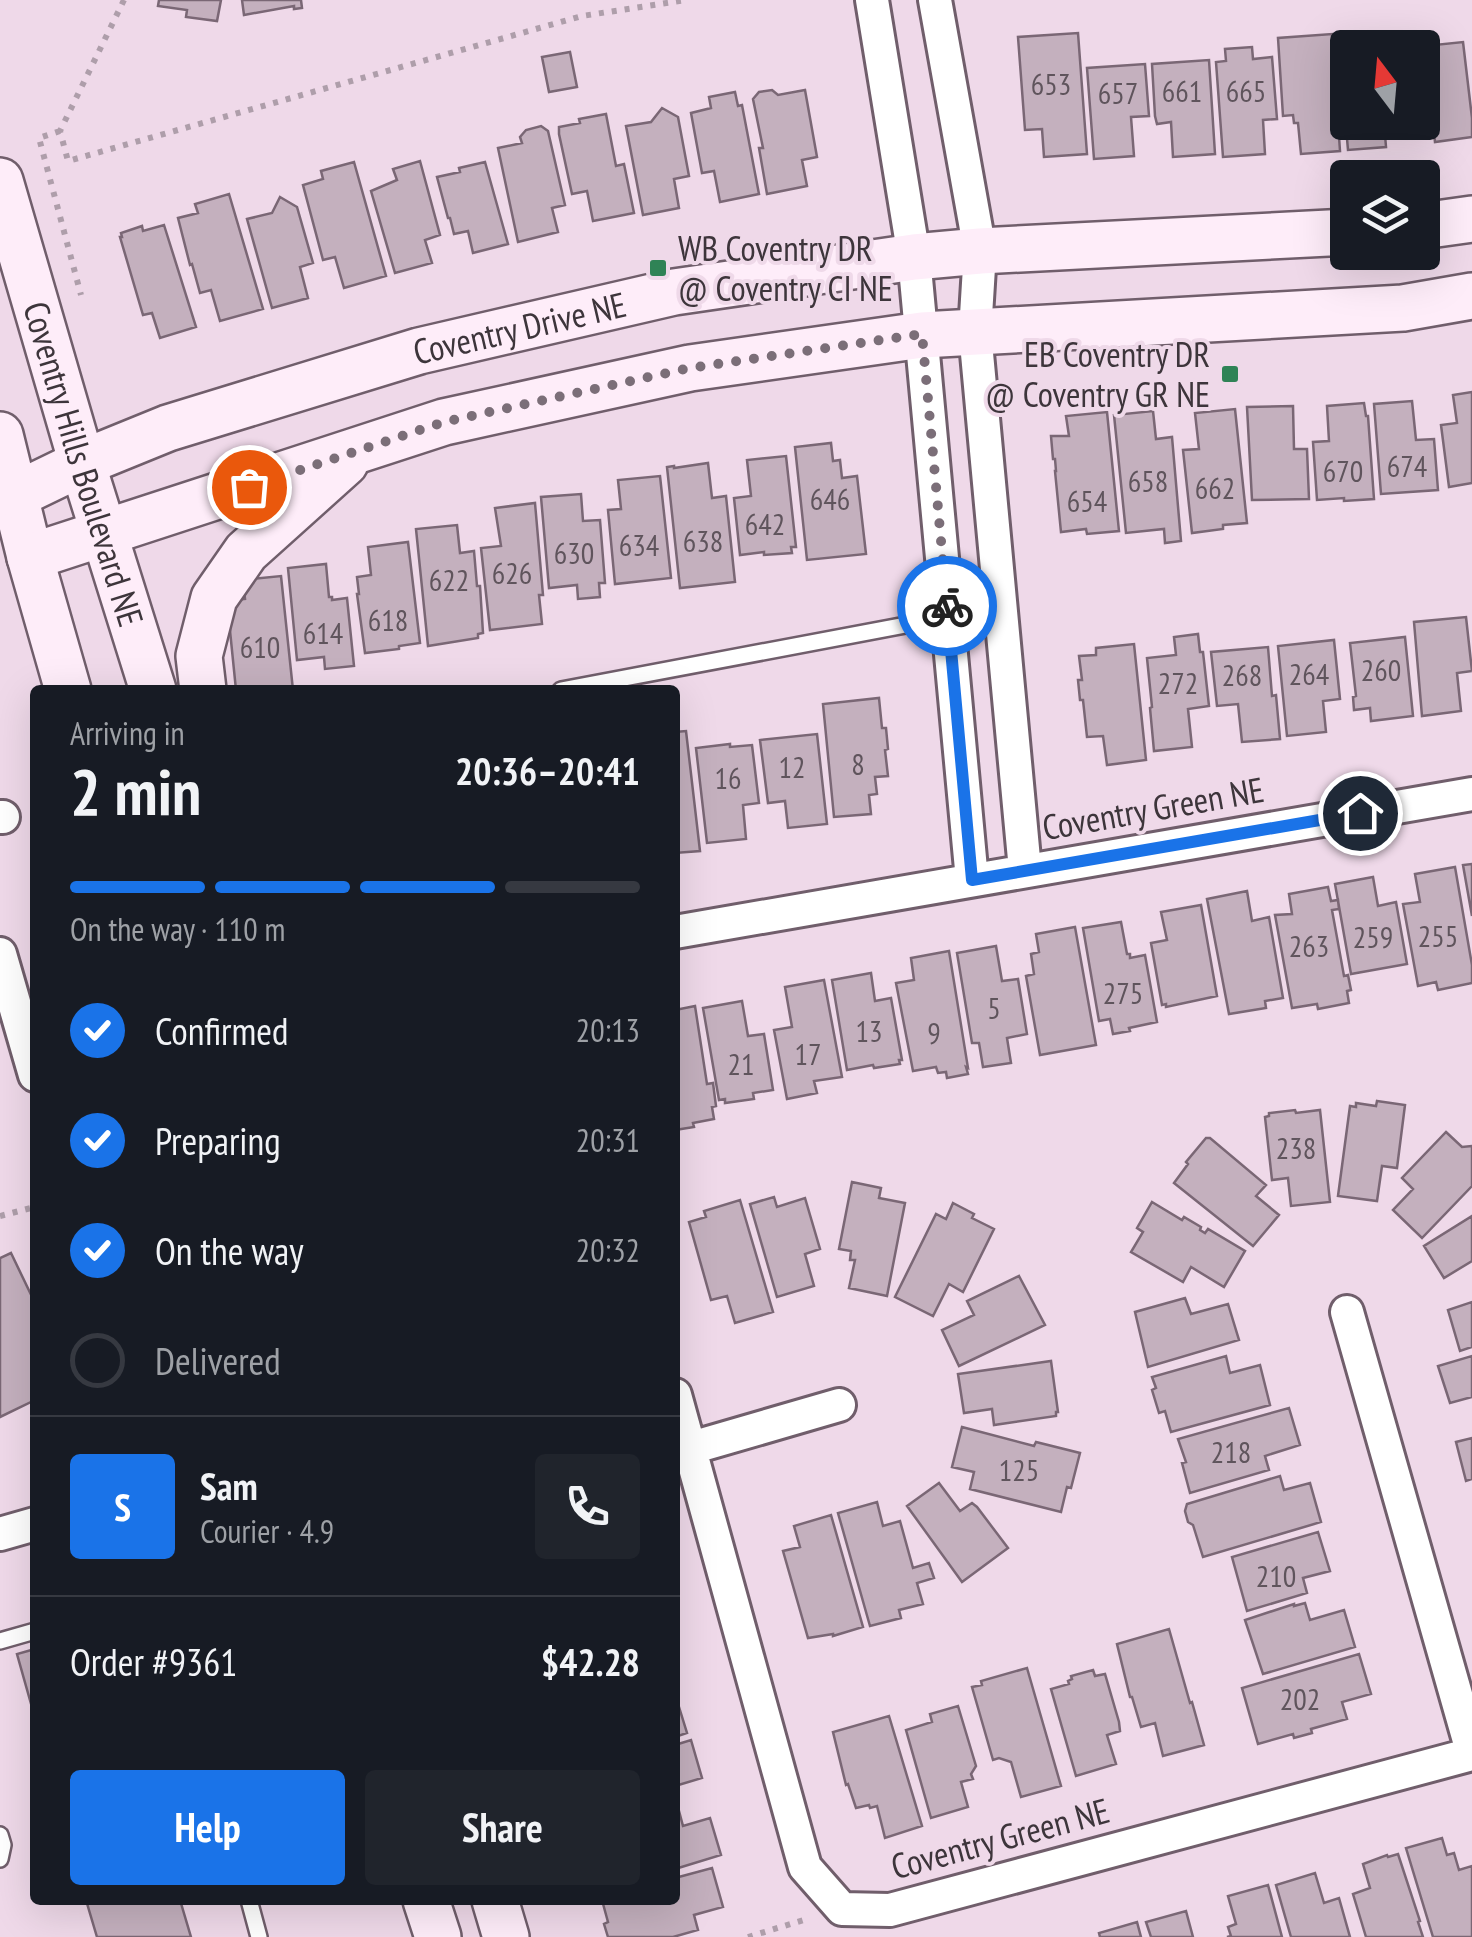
<!DOCTYPE html>
<meta charset="utf-8">
<style>
:root{--surface:#171b24;--page:#20242c;--text:#f1f3f6;--muted:#9ea1a6;--line:#363941;--accent:#1a73e8}
body{margin:0;font-family:"PT Sans Narrow",sans-serif;background:var(--page);color:var(--text);height:100vh;display:flex;flex-direction:column;font-size:38px;white-space:nowrap}
*{box-sizing:border-box;margin:0}
p{font-size:32px;color:var(--muted)}
.icon{flex:none;width:55px;height:55px;fill:none;stroke:currentColor;stroke-width:2;stroke-linecap:round;stroke-linejoin:round}
.map{position:relative;flex:1;overflow:hidden}
.panel{position:absolute;left:30px;top:685px;width:650px;height:1220px;display:flex;flex-direction:column;background:var(--surface);border-radius:10px;box-shadow:0 10px 40px #0002}
.panel>*{flex:none}
.needle{width:65px;rotate:344deg}
.fabs{position:absolute;left:1330px;top:30px;display:grid;gap:20px}
.fabs a{display:grid;place-items:center;width:110px;height:110px;border-radius:10px;background:var(--surface);box-shadow:0 10px 40px #0002;font-size:50px}
.pin{position:absolute;display:grid;place-items:center;width:85px;height:85px;color:#fff;margin:-42px;border:5px solid #fff;border-radius:50%;box-shadow:0 2px 10px #0007}
.courier{position:absolute;display:grid;place-items:center;width:100px;height:100px;margin:-50px;border:8px solid #1a73e8;border-radius:50%;background:#fff;color:#222;box-shadow:0 2px 12px #0007}
.headline em{font-style:normal;font-weight:700}
.headline div{display:flex;flex-direction:column-reverse}
.headline{display:flex;align-items:center;justify-content:space-between;height:170px;padding:0 40px}
h1{font-size:65px;font-weight:700;line-height:75px}
.bar{display:grid;grid-template-columns:repeat(4,1fr);gap:15px 10px;align-content:center;height:120px;padding:0 40px}
.bar i{height:12px;border-radius:8px;background:var(--line)}
.bar .active{background:var(--accent)}
.bar p{grid-column:span 4}
.line{display:flex;align-items:center;gap:25px;padding:0 40px;border-top:2px solid var(--line)}
.line div{flex:1}
.round{display:grid;place-items:center;flex:none;width:105px;height:105px;border-radius:10px;background:var(--page)}
ol{padding:0 40px;list-style:none}
li{display:flex;align-items:center;gap:30px;height:110px}
li p{margin-inline-start:auto}
li .icon{padding:10px;border-radius:50%;background:var(--accent);color:#fff;stroke-width:4}
li:last-child{color:var(--muted)}
li i{width:55px;height:55px;border:5px solid var(--line);border-radius:50%}
.action{display:flex;gap:20px;margin-top:auto;padding:20px 40px}
.action a{flex:1;height:115px;border-radius:10px;background:var(--accent);color:#fff;font-size:40px;font-weight:700;line-height:115px;text-align:center}
.action a+a{background:var(--page);color:var(--text)}
.map>svg:first-child{display:block}
</style>
<div class="map">
<svg width="1472" height="1937" viewBox="0 0 1472 1937">
<rect width="100%" height="100%" fill="#efd9e9"/>
<path fill="#c4b0be" stroke="#7a6775" stroke-width="2.5" d="M159 0H221L217 21 186 17 187 10 158 6Z
M242 0H301L302 8 294 9V6L244 15Z
M1078 33 1087 154 1044 157 1042 129 1025 130 1018 37Z
M1332 34 1340 151 1301 154 1298 123H1294L1293 115 1283 116 1278 38Z
M1463 42 1472 118V137L1435 142 1431 104 1422 105V50L1435 49 1434 45Z
M1252 47 1253 59 1272 57 1277 119 1263 120 1265 154 1223 157 1216 62 1226 61 1225 49Z
M570 52 577 87 549 92 542 57Z
M1340 58H1348V122H1384L1386 147 1348 150Z
M1209 60 1215 154 1173 157 1171 122 1157 124 1155 116 1152 64Z
M1145 64 1149 116 1131 117 1134 156 1094 159 1087 68Z
M772 90 778 95 805 90 817 157 802 160 807 186 767 194 759 148H763L753 99 759 92Z
M735 92 738 106 742 105 759 194 720 202 714 171 702 173 691 113 711 108 709 97Z
M662 108 678 117 689 176 674 179 679 208 643 215 626 126 651 122Z
M606 114 616 166 624 164 634 213 593 221 587 191 572 194 559 134V127L580 123 579 119Z
M541 126 548 131 565 205 552 208 558 232 518 242 498 148 522 143 520 137 526 130Z
M420 161 440 235 425 240 432 263 395 273 371 191 397 180 393 169Z
M354 162 386 276 344 288 335 257 323 260 303 185 323 179 321 171Z
M485 162 508 244 473 253 468 231 454 234 450 218H448L437 177 460 172 459 168Z
M229 194 263 309 220 321 211 290 200 293 192 264 190 265 178 218 198 213 195 204Z
M280 197 297 207 313 263 300 267 308 298 272 308 247 219 272 213Z
M164 225 196 327 160 338 152 313 143 315 120 237H122L121 233 142 226 143 231Z
M1472 392V483L1449 487 1441 425 1457 423 1453 395Z
M1412 401 1416 440 1434 439 1438 490 1381 494 1374 404Z
M1364 403 1366 416H1368L1374 499 1344 501V498L1317 500 1313 442 1329 441 1327 406Z
M1293 406 1294 449H1307L1309 499 1252 500 1247 407Z
M1235 409 1247 523 1223 525V529L1192 533 1183 450 1199 449 1195 413Z
M1153 411 1156 439 1172 437 1181 541 1165 543 1164 529 1126 533 1114 415Z
M1107 412 1119 531 1087 534 1086 529 1061 532 1055 471H1056L1055 459H1053L1051 436H1069L1066 416Z
M831 443 833 461 840 460 842 478 857 476 866 554 807 560 795 447Z
M786 456 796 547H791L792 553 764 555V552L740 555 734 498 751 496 747 460Z
M708 463 712 498 726 496 735 582 680 588 667 467 674 466V468Z
M660 476 671 578 615 584 608 510 621 509 618 480Z
M581 494 583 521 600 520 605 583H599L600 597 578 599 577 585 549 588 541 497Z
M535 503 543 595H539L542 624 490 630 481 548 501 546 495 508Z
M457 525 460 553 474 551 477 586H480L483 633 478 634V638L428 646 416 529Z
M408 542 420 643 399 646V649L365 653 357 594H359L357 577 371 575 368 547Z
M326 564 329 597H332V600L347 598 354 666 325 669 324 657 297 660 288 568Z
M281 576 293 690H236L227 601 245 599 243 580Z
M1466 617 1472 671 1457 673 1461 711 1422 716 1414 622Z
M1198 634 1200 652H1203L1209 706 1188 709 1192 747 1154 751 1150 708 1152 707 1147 658 1176 655 1174 637Z
M1405 637 1413 716 1371 721 1370 708 1354 710 1353 697 1356 696 1350 643Z
M1334 640 1340 699 1323 701 1326 732 1287 736 1278 646Z
M1134 644 1146 760 1107 765 1103 736 1087 737 1083 700H1080L1078 680H1082L1079 656 1096 655V648Z
M1268 647 1272 696 1276 695 1280 739 1242 742 1238 704 1217 706 1211 652Z
M879 698 882 728H886L888 749 885 750 888 776 875 777 877 794 869 795 871 814 834 817 823 704Z
M686 731 700 851 675 853V732Z
M817 734 827 824 788 828 785 801 768 803 760 740Z
M730 744V747L752 745 759 803 743 805 746 839 707 843 696 748Z
M1472 864V916L1463 865Z
M1455 867 1472 965V983L1438 990 1436 982 1418 986 1403 904 1420 902 1415 874Z
M1373 877 1378 906 1396 902 1407 964 1351 974 1335 884Z
M1328 887 1331 901 1338 900 1339 909 1332 910 1344 976 1348 975 1351 990 1347 991 1349 1003 1318 1009 1317 1004 1292 1008 1275 915 1292 914 1289 894Z
M1247 891 1252 921 1269 917 1283 998 1265 1001 1266 1008 1229 1014 1207 899Z
M1201 905 1217 996 1166 1007V1004L1162 1005 1151 943 1167 940 1161 912Z
M1121 922 1127 954H1130V958L1145 955 1157 1022 1129 1028 1130 1031 1113 1034 1110 1019 1099 1021 1083 928Z
M1075 927 1096 1045 1040 1055 1026 976 1034 974 1031 954 1039 952 1036 934Z
M996 946 1002 981 1018 979 1027 1034 1007 1038 1011 1063 983 1067 979 1043H972L957 953Z
M949 951 968 1068 966 1067 968 1074 947 1078 946 1072 938 1073 936 1067 913 1071 896 983 914 980 911 958Z
M871 973 875 1001 891 998 902 1060H899L900 1064 874 1068 873 1065 847 1070 832 980Z
M824 980 842 1077 814 1081 817 1093 787 1099 774 1030 792 1027 785 987Z
M742 1001 748 1036 764 1034 773 1090 753 1093 754 1099 725 1103V1099L719 1100 703 1008Z
M695 1006 707 1084 713 1083 716 1106 712 1107 714 1119 693 1123 694 1127 675 1130V1010Z
M1377 1101 1405 1105 1397 1168 1382 1166 1377 1201 1338 1196 1350 1106 1356 1107V1103L1376 1106Z
M1295 1110 1296 1113 1320 1110 1330 1202 1291 1206 1288 1178 1272 1180 1265 1117 1269 1116V1113Z
M1446 1132 1462 1147 1472 1146V1186L1422 1238 1393 1210 1413 1189 1402 1178Z
M1206 1138H1210L1266 1185 1256 1196 1279 1215 1253 1246 1174 1183 1188 1164 1186 1162Z
M852 1182 881 1188 879 1198 905 1203 887 1296 849 1288 855 1260H850L851 1251 839 1249Z
M774 1197 777 1207 805 1198 820 1249 805 1254 814 1286 777 1297 750 1204Z
M740 1200 773 1312 735 1323 727 1296 711 1300 689 1222 706 1217 704 1211Z
M1152 1202 1182 1220 1184 1217 1201 1227 1200 1230 1205 1233 1208 1229 1245 1251 1224 1287 1191 1267 1183 1282 1131 1252 1143 1232 1137 1228Z
M953 1203 974 1214 972 1218 994 1229 963 1292 949 1284 933 1316 895 1297 936 1214 946 1219Z
M1472 1216V1261L1444 1278 1424 1246Z
M11 1253 35 1303V1400L0 1417V1258Z
M1019 1276 1045 1325 959 1366 942 1330 974 1315 967 1301Z
M1185 1298 1191 1314 1228 1304 1239 1340 1148 1367 1135 1312Z
M1472 1302V1347L1460 1351 1448 1310Z
M1226 1356 1230 1373 1260 1365 1270 1405 1171 1432 1165 1411 1159 1413 1152 1390 1156 1388 1152 1377Z
M1472 1356V1397L1450 1403 1438 1366Z
M1051 1361 1058 1412H1056V1416L994 1425 992 1409 964 1413 958 1374Z
M1289 1408 1300 1445 1265 1456 1269 1470 1190 1493 1182 1463 1186 1462 1178 1439Z
M962 1427 1034 1446 1036 1442 1080 1453 1071 1488 1067 1487 1061 1512 970 1489 974 1472 952 1467Z
M1472 1438V1479L1466 1481 1456 1442Z
M1280 1476 1284 1490 1310 1483 1321 1522 1203 1557 1193 1525 1188 1522 1185 1511 1187 1504Z
M939 1483 960 1511 972 1503 977 1507 1008 1548 962 1582 907 1506Z
M877 1502 883 1526 900 1521 913 1568 929 1563 934 1578 917 1583 923 1604 899 1610 901 1618 870 1626 838 1513Z
M831 1515 863 1627 833 1636V1634L808 1638 783 1551 800 1547 794 1526Z
M1318 1532 1330 1571 1303 1578 1307 1593 1247 1611 1232 1557Z
M1305 1603 1310 1620 1344 1610 1355 1647 1263 1674 1245 1620 1294 1604V1606Z
M1169 1629 1190 1703 1192 1702 1204 1745 1163 1756 1155 1723 1141 1727 1132 1697H1130L1117 1644Z
M35 1649V1718L17 1654Z
M1359 1654 1371 1694 1342 1702 1347 1719 1311 1729 1312 1733 1294 1738 1293 1734 1258 1744 1242 1688Z
M1027 1668 1061 1786 1021 1797 1011 1762 999 1758 993 1760 972 1687 982 1685 981 1681Z
M1093 1670 1095 1676 1105 1674 1119 1722 1120 1731 1107 1735 1116 1764 1076 1776 1051 1689 1069 1684 1068 1681 1072 1679 1071 1676Z
M675 1694 687 1733 675 1737Z
M958 1706 976 1766 971 1774 973 1779 961 1782 968 1807 931 1818 906 1730 932 1722 930 1714Z
M889 1716 922 1826 885 1838 877 1806 870 1808 869 1805 856 1808 848 1784 846 1785 833 1732Z
M691 1740 702 1778 675 1786V1745Z
M679 1811 683 1826 710 1818 721 1855 675 1869V1812Z
M1442 1838 1447 1855 1454 1853 1459 1870 1472 1866V1937H1433L1406 1848Z
M1398 1854 1420 1921 1418 1922 1423 1937H1366L1353 1894 1370 1888 1363 1864 1387 1855 1388 1857Z
M712 1868 723 1907 694 1915 698 1930 673 1937H608L604 1924 608 1922 602 1900H675V1878Z
M1315 1873 1324 1903 1339 1898 1350 1937H1291L1276 1885Z
M1268 1885 1282 1937H1227L1231 1936 1228 1927 1236 1924 1228 1896Z
M86 1900H180L191 1937H97Z
M1186 1911 1193 1937H1151L1146 1922Z
M1137 1922 1141 1937H1100L1099 1933Z"/>
<g fill="none" stroke-linecap="round" stroke-linejoin="round">
<g stroke="#705e6b" stroke-width="20">
<path id="lane" d="M561 690 948 617
M0 1641 35 1631
M0 1835 3 1845 0 1859
M249 1900 259 1937"/>
</g>
<g stroke="#705e6b" stroke-width="38">
<path id="street" d="M872 0 914 257 972 880
M935 0 980 251 975 332 1025 870
M0 817H3
M675 932 1472 794
M0 954 35 1075
M1347 1312 1472 1751
M675 1395 805 1867 842 1909 890 1910 1472 1754
M691 1448 839 1405
M0 1534 35 1524"/>
</g>
<g stroke="#705e6b" stroke-width="50">
<g id="secondary">
<path id="s1" d="M0 181 82 463 153 690"/>
<path d="M1422 226 1472 219"/>
<path d="M0 435 30 557 68 690"/>
<path id="s2" d="M16 495 82 463 168 428 419 351 674 292 914 257 980 251 1348 232"/>
<path d="M30 557 444 422 690 368 922 335 1403 308 1472 296"/>
<path d="M203 690 199 656 214 598 246 552 345 463"/>
<path d="M426 1900 438 1937"/>
<path d="M495 1900 506 1937"/>
</g>
</g>
<path stroke="#ae9eaa" stroke-width="6" stroke-dasharray="5 8" stroke-linecap="butt" d="M124 0 60 131 68 161 582 16 686 0
M60 131 39 138 81 295
M0 1216 35 1207
M748 1937 804 1920"/>
<use href="#lane" stroke="#fff" stroke-width="15"/>
<use href="#street" stroke="#fff" stroke-width="32"/>
<use href="#secondary" stroke="#feedf9" stroke-width="45"/>
</g>
<g fill="none" stroke-linecap="round" stroke-linejoin="round">
<path stroke="#7b6e78" stroke-width="10" stroke-dasharray="0 18" d="M249 487 444 422 690 368 922 334 947 606"/>
<path stroke="#1a73e8" stroke-width="12" d="M947 606 972 880 1360 813"/>
</g>
<g fill="#2f8356" stroke="#efd9e9" stroke-width="4">
<rect x="648" y="258" width="20" height="20" rx="5"/>
<rect x="1220" y="364" width="20" height="20" rx="5"/>
</g>
<g text-anchor="middle" dominant-baseline="central" stroke-width="8" stroke-linejoin="round" paint-order="stroke">
<g font-size="30" fill="#5f545c">
<text x="1051" y="83">653</text>
<text x="1182" y="90">661</text>
<text x="1246" y="90">665</text>
<text x="1118" y="92">657</text>
<text x="1407" y="465">674</text>
<text x="1343" y="470">670</text>
<text x="1148" y="480">658</text>
<text x="1215" y="487">662</text>
<text x="830" y="498">646</text>
<text x="1087" y="500">654</text>
<text x="765" y="523">642</text>
<text x="703" y="540">638</text>
<text x="639" y="544">634</text>
<text x="574" y="552">630</text>
<text x="512" y="572">626</text>
<text x="449" y="579">622</text>
<text x="388" y="619">618</text>
<text x="323" y="632">614</text>
<text x="260" y="646">610</text>
<text x="1381" y="669">260</text>
<text x="1309" y="673">264</text>
<text x="1242" y="674">268</text>
<text x="1178" y="682">272</text>
<text x="858" y="763">8</text>
<text x="792" y="766">12</text>
<text x="728" y="777">16</text>
<text x="1438" y="935">255</text>
<text x="1373" y="936">259</text>
<text x="1309" y="945">263</text>
<text x="1123" y="992">275</text>
<text x="994" y="1007">5</text>
<text x="869" y="1030">13</text>
<text x="934" y="1032">9</text>
<text x="808" y="1053">17</text>
<text x="741" y="1063">21</text>
<text x="1296" y="1147">238</text>
<text x="1231" y="1451">218</text>
<text x="1019" y="1469">125</text>
<text x="1276" y="1575">210</text>
<text x="1300" y="1698">202</text>
</g>
<g font-size="35" fill="#3d353b" stroke="#efd9e9" text-anchor="start">
<text x="678" y="248">WB Coventry DR<tspan x="678" dy="40">@ Coventry CI NE</tspan></text>
<text x="1210" y="354" text-anchor="end">EB Coventry DR<tspan x="1210" dy="40">@ Coventry GR NE</tspan></text>
</g>
<g font-size="35" fill="#3d353b" stroke="#efd9e9">
<text stroke="none"><textPath href="#s2" startOffset="532">Coventry Drive NE</textPath></text>
<text stroke="none"><textPath href="#s1" startOffset="295">Coventry Hills Boulevard NE</textPath></text>
<text transform="translate(1153 808) rotate(-10)">Coventry Green NE</text>
<text transform="translate(1000 1838) rotate(-15)">Coventry Green NE</text>
</g>
</g>
</svg>
<div class="fabs">
<a><svg class="needle" viewBox="-14 -14 28 28"><path d="M0-13l5 13h-10z" fill="#e53935"/><path d="M0 13l5-13h-10z" fill="#9ea1a6"/></svg></a>
<a><svg class="icon" aria-label="layers" viewBox="0 0 24 24"><path d="M12 4l9 5-9 5-9-5zM3 14l9 5 9-5"/></svg></a>
</div>
<div class="pin" style="left:249px;top:487px;background:#ea580c"><svg class="icon" aria-label="bag" viewBox="0 0 24 24"><path d="M5 8h14l-1 12H6zM9 8a3 3 0 0 1 6 0"/></svg></div>
<div class="pin" style="left:1360px;top:813px;background:#1f2937"><svg class="icon" aria-label="home" viewBox="0 0 24 24"><path d="M3 11l9-7 9 7M6 9v11h12V9"/></svg></div>
<div class="courier" style="left:947px;top:606px"><svg class="icon" aria-label="bike" viewBox="0 0 24 24"><circle cx="6" cy="16" r="4"/><circle cx="18" cy="16" r="4"/><path d="M6 16l4-8h5l3 8M10 8l3 8H6M13 5h3"/></svg></div>
<section class="panel">
<div class="headline"><div><h1>2 min</h1><p>Arriving in</p></div><em>20:36–20:41</em></div>
<div class="bar"><i class="active"></i><i class="active"></i><i class="active"></i><i></i><p>On the way · 110 m</p></div>
<ol>
<li><svg class="icon" aria-label="check" viewBox="0 0 24 24"><path d="M5 12l5 5 9-10"/></svg>Confirmed<p>20:13</p></li>
<li><svg class="icon" aria-label="check" viewBox="0 0 24 24"><path d="M5 12l5 5 9-10"/></svg>Preparing<p>20:31</p></li>
<li><svg class="icon" aria-label="check" viewBox="0 0 24 24"><path d="M5 12l5 5 9-10"/></svg>On the way<p>20:32</p></li>
<li><i></i>Delivered</li>
</ol>
<div class="line" style="height:180px"><b class="round" style="background:var(--accent);color:#fff">S</b><div><b>Sam</b><p>Courier · 4.9</p></div><a class="round"><svg class="icon" aria-label="phone" viewBox="0 0 24 24"><path d="M5 4h4l2 5-3 2q2 4 5 5l2-3 5 2v4C11 20 4 13 5 4z"/></svg></a></div>
<div class="line" style="height:130px"><div>Order #9361</div><b>$42.28</b></div>
<div class="action"><a>Help</a><a>Share</a></div>
</section>
</div>
